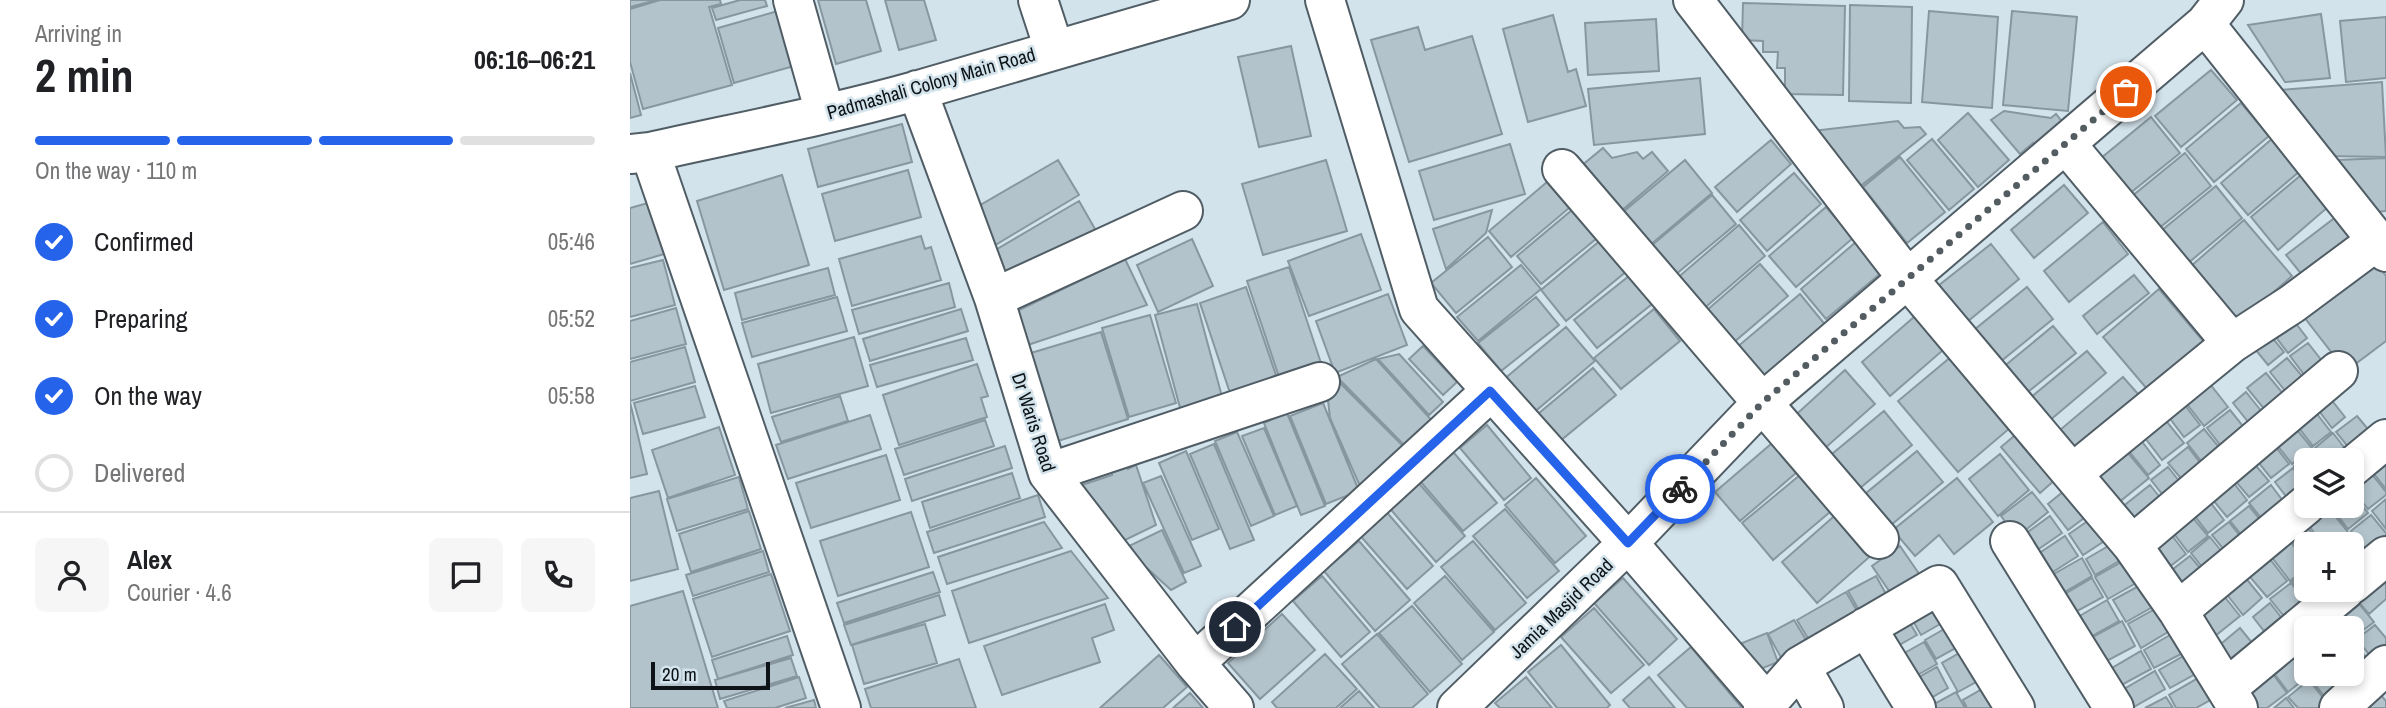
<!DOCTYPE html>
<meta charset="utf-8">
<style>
:root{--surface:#fff;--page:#f6f6f6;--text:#202124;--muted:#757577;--line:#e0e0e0;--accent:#2563eb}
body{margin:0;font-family:"Archivo Narrow",sans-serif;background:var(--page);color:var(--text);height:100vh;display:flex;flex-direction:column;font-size:26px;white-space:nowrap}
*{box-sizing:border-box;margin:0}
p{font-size:23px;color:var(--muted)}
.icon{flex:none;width:38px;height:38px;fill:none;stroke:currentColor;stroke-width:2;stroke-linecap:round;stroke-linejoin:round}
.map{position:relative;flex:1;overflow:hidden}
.side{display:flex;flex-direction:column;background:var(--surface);width:630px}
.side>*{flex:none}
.buttons{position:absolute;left:1664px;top:448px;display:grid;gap:14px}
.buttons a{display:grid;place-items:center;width:70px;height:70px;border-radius:10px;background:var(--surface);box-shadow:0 4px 10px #0003;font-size:35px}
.scale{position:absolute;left:21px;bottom:18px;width:119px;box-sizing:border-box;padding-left:7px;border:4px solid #0d1316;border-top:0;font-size:19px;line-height:24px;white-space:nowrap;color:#0d1316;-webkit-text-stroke:5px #d3e3ec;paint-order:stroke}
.pin{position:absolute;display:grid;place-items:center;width:60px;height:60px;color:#fff;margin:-30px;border:4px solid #fff;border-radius:50%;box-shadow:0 2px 7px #0007}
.courier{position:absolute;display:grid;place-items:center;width:70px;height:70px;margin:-35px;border:5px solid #2563eb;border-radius:50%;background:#fff;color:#222;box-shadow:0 2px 9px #0007}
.head em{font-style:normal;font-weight:800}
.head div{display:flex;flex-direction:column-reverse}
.head{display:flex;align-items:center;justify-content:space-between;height:119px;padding:0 35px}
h1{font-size:46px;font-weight:800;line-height:52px}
.bar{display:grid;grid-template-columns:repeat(4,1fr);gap:10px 7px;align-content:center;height:84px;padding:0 35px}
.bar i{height:9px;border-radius:5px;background:var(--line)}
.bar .on{background:var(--accent)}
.bar p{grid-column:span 4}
.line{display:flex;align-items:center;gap:18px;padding:0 35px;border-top:2px solid var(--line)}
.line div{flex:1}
.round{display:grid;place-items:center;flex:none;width:74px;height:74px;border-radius:10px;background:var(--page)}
ol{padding:0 35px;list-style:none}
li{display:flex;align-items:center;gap:21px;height:77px}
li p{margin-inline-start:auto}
li .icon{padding:7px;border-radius:50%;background:var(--accent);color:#fff;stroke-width:4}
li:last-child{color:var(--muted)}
li i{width:38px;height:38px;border:4px solid var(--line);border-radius:50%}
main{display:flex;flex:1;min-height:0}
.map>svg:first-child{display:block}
</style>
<main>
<section class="side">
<div class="head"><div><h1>2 min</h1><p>Arriving in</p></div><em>06:16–06:21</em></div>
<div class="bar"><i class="on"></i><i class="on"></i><i class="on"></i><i></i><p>On the way · 110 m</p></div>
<ol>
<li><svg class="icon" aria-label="check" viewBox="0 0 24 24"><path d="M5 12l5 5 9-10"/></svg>Confirmed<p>05:46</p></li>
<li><svg class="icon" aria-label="check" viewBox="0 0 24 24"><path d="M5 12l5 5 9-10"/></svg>Preparing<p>05:52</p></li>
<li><svg class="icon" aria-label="check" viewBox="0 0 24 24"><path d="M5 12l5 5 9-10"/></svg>On the way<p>05:58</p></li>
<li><i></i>Delivered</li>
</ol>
<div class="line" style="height:126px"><a class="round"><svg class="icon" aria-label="person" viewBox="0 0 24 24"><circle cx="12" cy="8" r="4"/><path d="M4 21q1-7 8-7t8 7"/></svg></a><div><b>Alex</b><p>Courier · 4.6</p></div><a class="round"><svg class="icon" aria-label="chat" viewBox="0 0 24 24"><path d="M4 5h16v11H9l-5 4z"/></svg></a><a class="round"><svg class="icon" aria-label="phone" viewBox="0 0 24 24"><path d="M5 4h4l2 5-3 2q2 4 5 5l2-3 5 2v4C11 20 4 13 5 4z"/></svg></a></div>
</section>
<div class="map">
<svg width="1756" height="708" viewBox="0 0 1756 708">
<rect width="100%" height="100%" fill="#d3e3ec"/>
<path fill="#b3c3cb" stroke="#88979f" stroke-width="2" d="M0 0H27L0 7Z
M30 0H90L91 4 79 7 102 85 13 109 0 62V9Z
M110 0H135L137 6 86 20 82 8Z
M188 0H236L251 51 206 64Z
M255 0H294L306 40 269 50Z
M1113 3 1215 6 1213 95 1155 94V68H1147L1148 52H1133V41L1112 40Z
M1220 5 1282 7 1281 103 1219 101Z
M148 11 164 66 104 83 88 28Z
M1299 11 1368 17 1362 108 1292 102Z
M1382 11 1447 17 1438 111 1373 105Z
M1691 14 1700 78 1655 82 1618 25Z
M923 15 938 72 946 69 956 106 898 122 873 29Z
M1756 17V78L1716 82 1710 21Z
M1026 19 1029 71 958 75 955 23Z
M788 27 795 50 842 36 872 134 779 162 741 40Z
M661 46 681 136 629 147 608 57Z
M1581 70 1607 100 1551 147 1525 116Z
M0 73 11 115 0 118Z
M1070 78 1075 134 964 145 958 89Z
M1752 82 1756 157 1696 156 1649 90Z
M1611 103 1639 136 1584 182 1556 149Z
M1374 111 1421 118 1426 114 1434 124 1406 148 1403 143 1390 154 1361 120Z
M1338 113 1379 160 1348 187 1308 140Z
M1521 117 1550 153 1499 194 1470 159Z
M1268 121 1274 128 1290 127 1296 134 1228 188 1182 131Z
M272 124 282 162 188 187 178 149Z
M1643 138 1670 171 1618 215 1591 183Z
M1302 139 1344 189 1319 210 1277 160Z
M1141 140 1161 164 1107 212 1085 187Z
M880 144 895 194 804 220 789 171Z
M973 148 982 158 1007 152 1013 159 1022 152 1038 171 983 218 944 172Z
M1555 153 1581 186 1528 229 1501 197Z
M1270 157 1315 212 1277 243 1233 187Z
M1756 158V211L1745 212 1708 160Z
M428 160 449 195 362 247 347 207Z
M696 160 717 231 633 255 612 184Z
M1055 160 1082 193 1019 246 992 213Z
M278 170 291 217 205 241 192 194Z
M1164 173 1191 204 1137 251 1110 220Z
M152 175 179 265 94 290 67 201Z
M1671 175 1698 207 1648 250 1621 217Z
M923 177 945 203 881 257 859 231Z
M1434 185 1458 213 1404 258 1381 230Z
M1586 186 1612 218 1557 264 1531 231Z
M1082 195 1106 224 1045 275 1021 246Z
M449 201 469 236 382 287 362 252Z
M18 203 34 254 0 264V208Z
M948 205 972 234 911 284 887 256Z
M1196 207 1223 238 1166 287 1139 256Z
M862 210 856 233 816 269 803 229Z
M1715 210 1738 241 1681 286 1656 255Z
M1614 220 1662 276 1609 322 1561 266Z
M1473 222 1498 254 1439 302 1414 271Z
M1109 225 1135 256 1071 311 1045 280Z
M731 234 751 290 679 316 658 261Z
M291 236 295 249 301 247 311 280 222 306 209 259Z
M858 237 882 267 826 313 801 283Z
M562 239 583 286 528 312 507 265Z
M972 239 998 270 936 321 911 290Z
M1226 242 1251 273 1196 319 1171 289Z
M1361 244 1389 279 1337 322 1308 286Z
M1738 253 1756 276V341L1716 371 1667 308Z
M495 259 517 305 392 347 379 315Z
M33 260 45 305 0 317V268Z
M1130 264 1158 296 1103 343 1076 311Z
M891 265 911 289 848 341 827 317Z
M659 267 695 375 653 389 617 281Z
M198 268 205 295 112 320 105 293Z
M1004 272 1027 300 967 348 944 320Z
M1504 275 1519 293 1467 334 1453 316Z
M319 283 325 307 229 334 222 310Z
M616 287 650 387 603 402 570 303Z
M1397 287 1423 319 1370 362 1344 330Z
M1529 289 1579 348 1523 396 1473 337Z
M758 294 777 345 705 373 686 321Z
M1170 294 1197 327 1134 381 1106 348Z
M207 297 217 331 122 357 112 323Z
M906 297 929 325 871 371 848 343Z
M567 304 594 404 552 415 525 315Z
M46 308 56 344 0 359V321Z
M331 309 338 331 240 361 233 339Z
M1024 309 1050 341 991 389 964 358Z
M1291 311 1320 344 1260 396 1232 362Z
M520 315 546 403 499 417 472 328Z
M1661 317 1677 338 1658 353 1642 332Z
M1632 325 1654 352 1638 365 1616 338Z
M1423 326 1446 353 1393 396 1371 369Z
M936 327 965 361 902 414 873 380Z
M471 332 498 419 428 441 401 353Z
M224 337 238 386 141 413 128 364Z
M336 338 343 360 247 387 240 365Z
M1678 343 1700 371 1682 385 1660 356Z
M793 346 827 382 813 395 779 359Z
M55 347 65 382 0 401V362Z
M1328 351 1387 422 1328 472 1268 401Z
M1457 351 1476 373 1419 421 1400 398Z
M769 354 813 402 799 415 748 359Z
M1657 358 1682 388 1664 402 1640 372Z
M746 359 805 424 778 449 707 377Z
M347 364 358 396 351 398 357 417 269 445 253 395Z
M963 368 986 395 924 446 902 419Z
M1215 370 1245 404 1187 455 1158 422Z
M1636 373 1659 401 1640 416 1617 388Z
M1573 375 1598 407 1574 426 1549 394Z
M1493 377 1516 403 1452 456 1430 430Z
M705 378 777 450 733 493 700 418 698 400Z
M65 386 75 417 13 434 4 403Z
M1616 392 1640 422 1627 433 1603 403Z
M1696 393 1715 417 1702 428 1683 403Z
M210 396 218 421 151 442 142 417Z
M1551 400 1570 425 1554 437 1535 412Z
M0 402 17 474 0 478Z
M693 403 729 491 696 504 660 416Z
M1680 405 1701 432 1683 446 1662 419Z
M1600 410 1621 436 1598 455 1577 428Z
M1254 411 1282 445 1224 493 1196 459Z
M657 413 695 506 671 515 634 423Z
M240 415 251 449 158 479 146 445Z
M1727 416 1748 441 1727 458 1706 432Z
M1533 417 1554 443 1532 460 1512 434Z
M355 420 364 446 274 475 265 449Z
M1659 420 1682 448 1662 464 1639 435Z
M857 425 901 478 874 500 830 448Z
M1396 426 1435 471 1410 493 1371 447Z
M89 427 105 475 38 498 22 450Z
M634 428 667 506 645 515 612 436Z
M1574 429 1597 457 1579 471 1557 443Z
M607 432 644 516 621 526 585 441Z
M1703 433 1724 460H1695L1685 448Z
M1638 437 1659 464 1641 478 1620 452Z
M1148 438 1173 467 1110 521 1085 492Z
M1510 439 1530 465 1518 475 1497 449Z
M584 444 624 540 600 549 560 454Z
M375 446 382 468 282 501 275 479Z
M818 446 867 503 833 531 784 474Z
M1493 447 1519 478 1488 503 1462 471Z
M1558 447 1578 473 1559 488 1538 463Z
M1756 449V489L1737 465Z
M556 451 589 529 562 540 529 463Z
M1287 451 1313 482 1255 530 1229 499Z
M1683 451 1691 460H1676V481L1664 466Z
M1370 454 1399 490 1368 516 1339 479Z
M1616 454 1639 481 1619 497 1596 470Z
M256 455 270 500 181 528 166 483Z
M497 464 498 469 506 465 526 525 489 543 449 486 482 475 481 470Z
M1538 467 1557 491 1540 504 1521 480Z
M1736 467 1756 492V495L1738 509 1722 489V478Z
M1663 468 1676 484V499L1665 508 1645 482Z
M1176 470 1206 507 1143 560 1112 523Z
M1595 472 1617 500 1597 517 1574 489Z
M382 473 390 498 300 528 292 502Z
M531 476 571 566 554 573 513 483Z
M109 477 118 509 47 531 37 499Z
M906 478 956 536 925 563 875 505Z
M1327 478 1363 522 1324 554 1309 535 1285 556 1263 530Z
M785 479 835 536 806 562 756 504Z
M1445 482 1466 509 1438 530 1418 504Z
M1520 485 1536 505 1507 529 1491 508Z
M1641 485 1662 513 1641 530 1619 503Z
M29 491 48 569 0 581V498Z
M1402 492 1418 512 1387 537 1371 516Z
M1573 493 1594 520 1578 533 1557 506Z
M1722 493 1738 513 1718 529 1700 506H1722Z
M408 495 415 517 304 553 297 532Z
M1756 499V529L1742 511Z
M1619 506 1640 532 1621 547 1600 521Z
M1687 506H1697L1718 532 1702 544H1693L1672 517Z
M1554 507 1578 536 1558 552 1535 522Z
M754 509 803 566 777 589 727 532Z
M875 509 929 571 897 598 843 536Z
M119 511 131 549 61 572 49 534Z
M1210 511 1245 552 1187 603 1152 562Z
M281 512 299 567 208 596 190 541Z
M1468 514 1482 536 1453 555 1439 534Z
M1741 515 1756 533V551L1744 560 1721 531Z
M1420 516 1432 533 1400 555 1388 539Z
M1671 520 1691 544H1676V560L1655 533Z
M414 522 432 548 317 584 308 557Z
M1599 522 1620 548 1603 561 1582 535Z
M1534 525 1556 554 1534 571 1512 543Z
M532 530 556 582 541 590 495 548Z
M1720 533 1742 561 1722 577V544H1706Z
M1435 536 1448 556 1415 577 1402 558Z
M1656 536 1676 562V568L1660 581 1637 551Z
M1580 537 1600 562 1581 578 1561 553Z
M729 541 780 600 745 631 694 571Z
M843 541 896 603 865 630 811 567Z
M1487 541 1496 557 1465 575 1456 559Z
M1270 546 1294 581 1266 601 1242 566Z
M133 551 139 572 63 596 56 575Z
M441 551 478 598 339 643 322 591Z
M1636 554 1657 581 1637 597 1615 571Z
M1560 556 1580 580 1558 598 1538 573Z
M1452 558 1462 576 1426 597 1415 579Z
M1495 560 1508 582 1478 599 1465 577Z
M1756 560V599L1739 614 1719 591Z
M1610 571 1632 598 1613 615 1591 587Z
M1676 571V590H1699L1685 610 1662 582Z
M303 572 310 592 214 623 207 603Z
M141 574 160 631 82 657 63 599Z
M692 576 740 632 711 657 663 601Z
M815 576 864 632 832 660 784 603Z
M1246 576 1261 603 1234 619 1218 591Z
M993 578 1047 639 1019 665 964 603Z
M1462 578 1473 597 1438 616 1428 598Z
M1514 583 1526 605 1496 622 1483 600Z
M1661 583 1684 612 1664 629 1640 599Z
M53 591 88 708H0V606Z
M1590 591 1610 616 1585 636 1565 611Z
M1216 592 1234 623 1185 650 1167 620Z
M1303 592 1319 619 1291 635 1275 607Z
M309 595 315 615 221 645 214 625Z
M1722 595 1744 622 1724 637 1722 628H1717L1703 610Z
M1477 600 1489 621 1453 641 1441 621Z
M1640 603 1661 630 1644 644 1623 617Z
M475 604 484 630 462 638 470 662 372 695 354 646Z
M782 606 832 664 800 692 749 633Z
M964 608 1014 665 981 693 931 637Z
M1525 609 1538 632 1511 648 1498 624Z
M1272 610 1287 635 1255 653Z
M652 614 685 650 630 699 598 663Z
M1164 620 1181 648 1154 663 1138 634Z
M1492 621 1505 646 1471 664 1457 640Z
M295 624 307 663 234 684 222 645Z
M1323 624 1335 643 1306 659 1295 640Z
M1745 625 1756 638V659L1748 666 1727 639Z
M1610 628 1632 655 1602 679 1580 653Z
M1137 633 1148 662 1123 672 1112 643Z
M747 634 798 694 782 708H750L712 664Z
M1540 635 1551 654 1524 668 1514 650Z
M157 636 163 655 88 679 82 660Z
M1294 642 1307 664 1275 682 1262 660Z
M1724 642 1746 670 1720 690 1707 674H1722V644Z
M1676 643V669L1659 647Z
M931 645 980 705 977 708H927L898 672Z
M1061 647 1112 708H1057L1028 675Z
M1338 648 1355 677 1328 692 1312 663Z
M1658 648 1679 675 1658 692 1637 664Z
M1511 651 1521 669 1486 688 1477 671Z
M695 654 727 689 706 708H647L642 702Z
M1557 654 1567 673 1540 688 1529 670Z
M529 655 557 687 533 708H470Z
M161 658 167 676 90 699 85 680Z
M329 659 346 708H241L235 689Z
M1636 665 1657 693 1637 708H1625L1609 687Z
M1307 667 1318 688 1289 705 1277 684Z
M1525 671 1535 689 1502 708 1489 692Z
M1684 674H1703L1719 693 1702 706 1679 677Z
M169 677 176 698 145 708H97L94 701Z
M896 677 922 708H870L865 703Z
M1019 677 1045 708H1000L993 700Z
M1570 677 1582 699 1566 708H1546L1539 695Z
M1679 680 1701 708H1668L1658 697Z
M1361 684 1373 708H1337L1333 700Z
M1744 687 1756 701V708H1730Z
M729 691 744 708H710Z
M1326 692 1335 708H1297Z
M560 693 573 708H543Z
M1536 697 1543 708H1515Z
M1656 698 1664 708H1644Z
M184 700 186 708H155Z"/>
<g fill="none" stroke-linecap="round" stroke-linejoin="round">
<g stroke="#505d65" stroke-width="42">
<path id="minor" d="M163 0 195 113
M408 0 424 49
M695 0 789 309 998 543 1137 704
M1063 0 1278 279 1502 545 1548 611 1608 708
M1575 24 1756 252
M287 90 364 298 418 473 565 663 604 708
M1436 144 1602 343
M20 152 211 708
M0 154 20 152C110 132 200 115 289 90 393 60 496 29 600 0
M932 169 1249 539
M364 298 553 211
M1722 467 1756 439
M418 473 690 382
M1443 473 1602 343 1662 304 1748 240
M1380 541 1484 708
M1502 545 1708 371
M1722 584 1756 556
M1548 611 1676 505
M1236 627 1286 708
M565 663 861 391
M1170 666 1194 708
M1597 688 1715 590
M827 708 998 543 1132 403 1575 24 1594 0
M1133 708 1170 666 1309 585 1385 708
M1709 708 1756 665"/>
</g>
<use href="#minor" stroke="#fff" stroke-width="38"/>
</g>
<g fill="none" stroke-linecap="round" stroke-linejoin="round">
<path stroke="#525c61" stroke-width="7" stroke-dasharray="0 12.6" d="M1050 489 1132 403 1496 92"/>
<path stroke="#2563eb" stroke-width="9" d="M605 627 860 391 998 543 1050 489"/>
</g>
<g text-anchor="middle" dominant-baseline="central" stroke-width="5" stroke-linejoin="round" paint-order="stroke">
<g font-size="19" fill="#0d1316" stroke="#d3e3ec">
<text transform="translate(301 83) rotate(-16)">Padmashali Colony Main Road</text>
<text transform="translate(404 422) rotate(72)">Dr Waris Road</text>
<text transform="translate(931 608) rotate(-44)">Jamia Masjid Road</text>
</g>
</g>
</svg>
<div class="buttons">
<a><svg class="icon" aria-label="layers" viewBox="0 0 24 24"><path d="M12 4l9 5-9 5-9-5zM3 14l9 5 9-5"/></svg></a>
<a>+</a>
<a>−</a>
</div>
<div class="scale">20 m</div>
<div class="pin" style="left:1496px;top:92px;background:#ea580c"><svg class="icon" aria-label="bag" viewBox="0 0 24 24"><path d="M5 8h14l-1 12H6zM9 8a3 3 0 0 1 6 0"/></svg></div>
<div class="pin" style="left:605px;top:627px;background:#1f2937"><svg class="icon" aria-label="home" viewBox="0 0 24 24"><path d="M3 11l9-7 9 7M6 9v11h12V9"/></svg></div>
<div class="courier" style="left:1050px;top:489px"><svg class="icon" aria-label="bike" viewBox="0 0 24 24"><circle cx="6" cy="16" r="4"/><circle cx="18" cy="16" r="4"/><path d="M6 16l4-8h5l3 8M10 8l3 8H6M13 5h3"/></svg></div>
</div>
</main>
